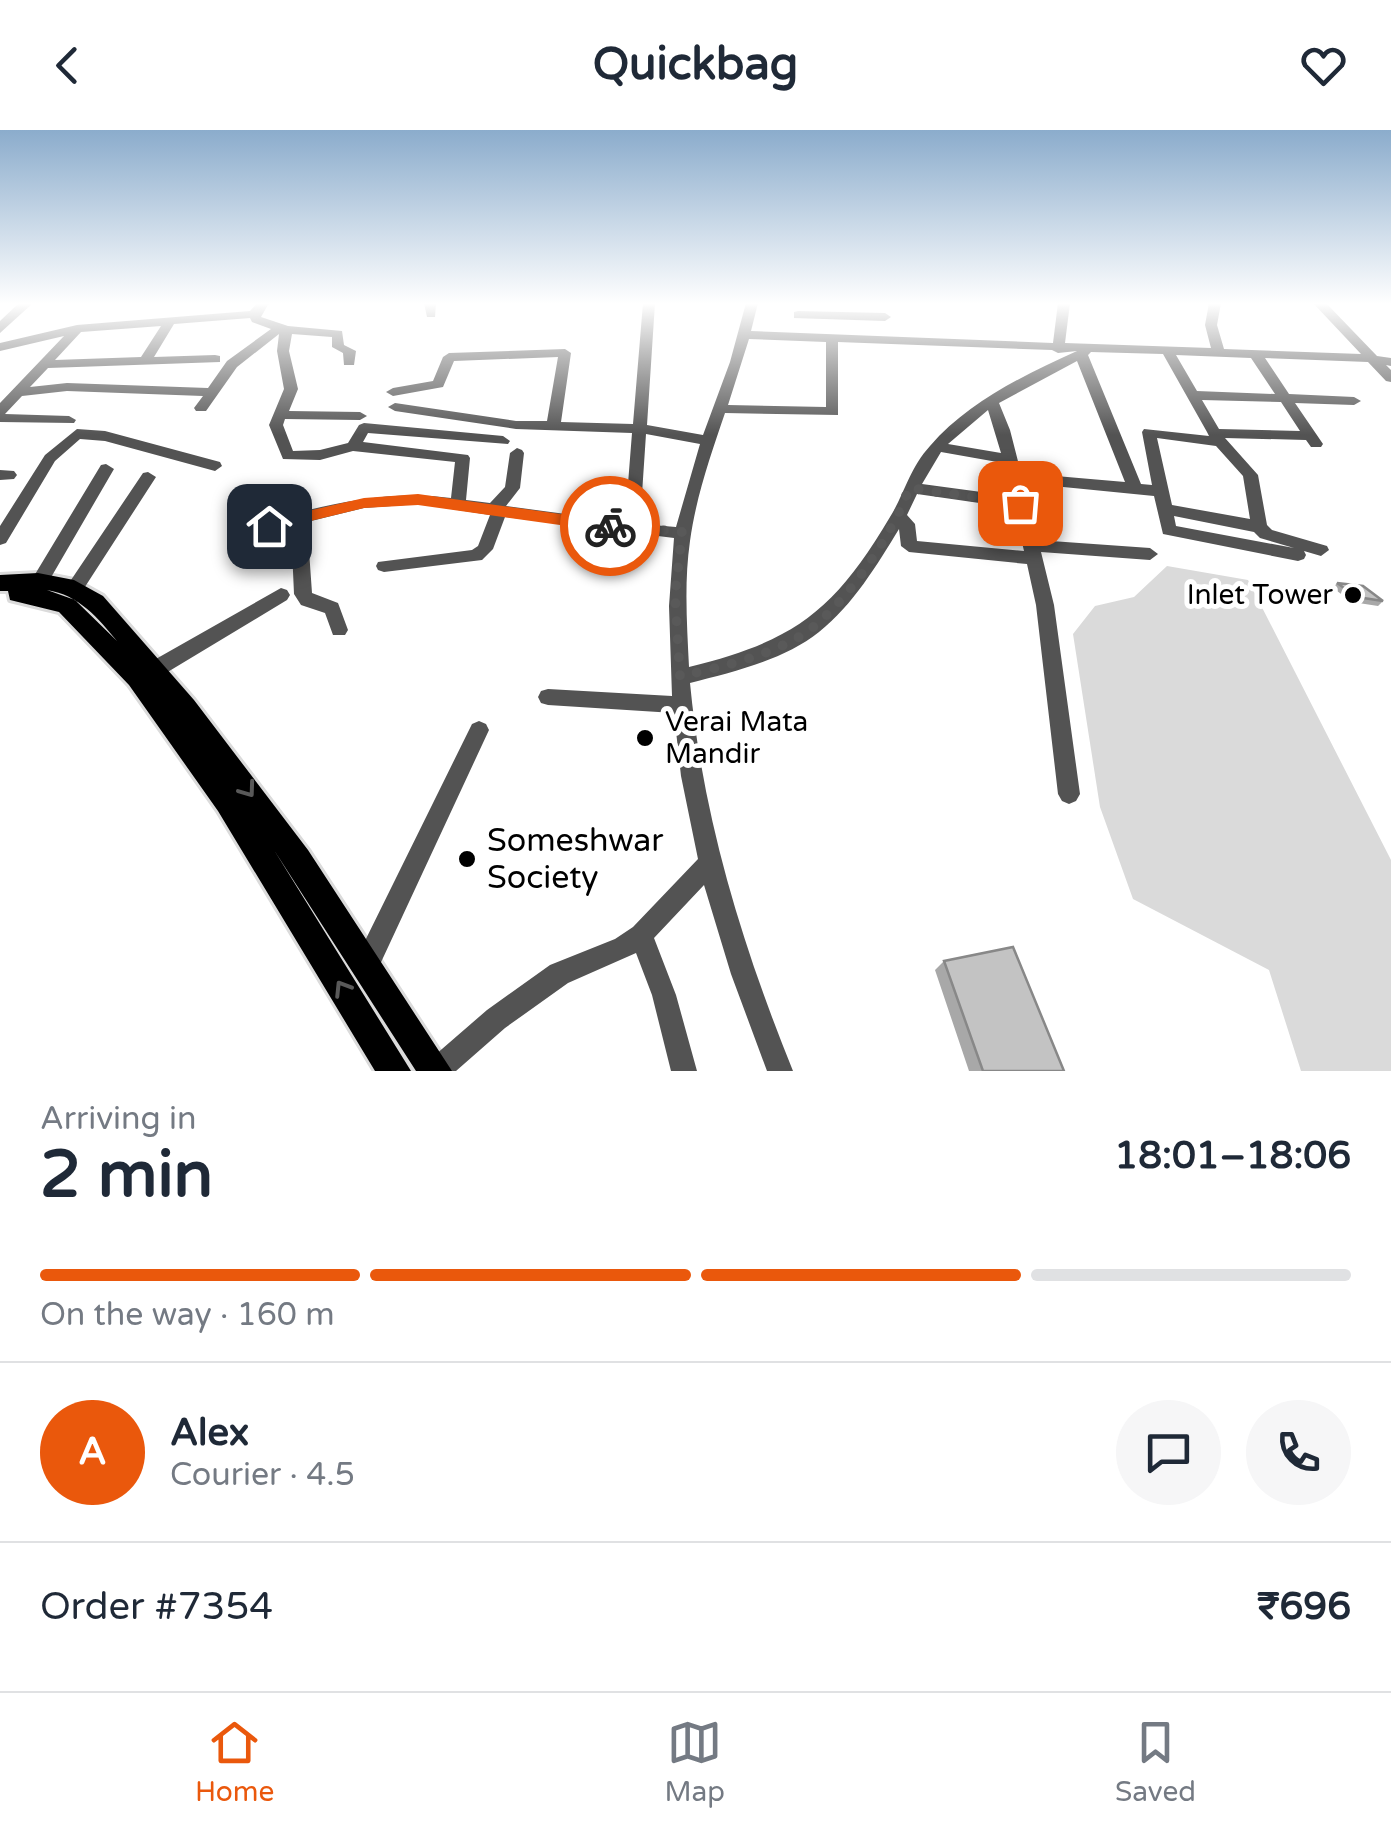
<!DOCTYPE html>
<meta charset="utf-8">
<style>
:root{--surface:#fff;--page:#f6f6f7;--text:#1f2937;--muted:#747a83;--line:#e0e1e3;--accent:#ea580c}
body{margin:0;font-family:"Varela Round",sans-serif;background:var(--page);color:var(--text);height:100vh;display:flex;flex-direction:column;font-size:38px;white-space:nowrap}
*{box-sizing:border-box;margin:0}
p{font-size:32px;color:var(--muted)}
.icon{flex:none;width:55px;height:55px;fill:none;stroke:currentColor;stroke-width:2;stroke-linecap:round;stroke-linejoin:round}
.map{position:relative;height:941px;overflow:hidden}
.details{display:flex;flex-direction:column;background:var(--surface);flex:1}
.details>*{flex:none}
.pin{position:absolute;display:grid;place-items:center;width:85px;height:85px;color:#fff;margin:-42px;border-radius:20px;box-shadow:0 5px 15px #0006}
.courier{position:absolute;display:grid;place-items:center;width:100px;height:100px;margin:-50px;border:8px solid #ea580c;border-radius:50%;background:#fff;color:#222;box-shadow:0 2px 12px #0007}
.overview em{font-style:normal;font-weight:700}
.overview div{display:flex;flex-direction:column-reverse}
.overview{display:flex;align-items:center;justify-content:space-between;height:170px;padding:0 40px}
h1{font-size:65px;font-weight:700;line-height:75px}
.bar{display:grid;grid-template-columns:repeat(4,1fr);gap:15px 10px;align-content:center;height:120px;padding:0 40px}
.bar i{height:12px;border-radius:8px;background:var(--line)}
.bar .on{background:var(--accent)}
.bar p{grid-column:span 4}
.line{display:flex;align-items:center;gap:25px;padding:0 40px;border-top:2px solid var(--line)}
.line div{flex:1}
.round{display:grid;place-items:center;flex:none;width:105px;height:105px;border-radius:52px;background:var(--page)}
header{display:flex;justify-content:space-between;align-items:center;height:130px;padding:0 40px;background:var(--surface);font-size:45px;font-weight:700}
.menu{display:flex;justify-content:space-around;align-items:center;height:140px;border-top:2px solid var(--line);background:var(--surface);font-size:28px;color:var(--muted)}
.menu a{display:grid;justify-items:center;gap:5px}
.menu .on{color:var(--accent)}
.map>svg:first-child{display:block}
</style>
<header><svg class="icon" aria-label="back" viewBox="0 0 24 24"><path d="M15 5l-7 7 7 7"/></svg>Quickbag<svg class="icon" aria-label="heart" viewBox="0 0 24 24"><path d="M12 20l-8-8c-3-5 5-10 8-4 3-6 11-1 8 4z"/></svg></header>
<div class="map">
<svg width="1391" height="941" viewBox="0 0 1391 941">
<rect width="100%" height="100%" fill="#fff"/>
<path fill="#dadada" d="M1167 436 1248 450 1391 730V941H1301L1269 840 1133 769 1100 677 1073 504 1095 476 1134 467Z"/>
<g fill="none" stroke-linecap="round" stroke-linejoin="round">
<g stroke="#dbdbdb" stroke-width="6">
<path id="major" d="M38 443 74 450 103 466 194 570 308 720 452 941H416L274 720 411 941H375L218 681 129 555 59 482 10 470 8 461H0V445ZM47 460C79 465 98 488 117 511L75 470Z"/>
</g>
<path fill="#535353" fill-rule="evenodd" d="M19 173H33L0 203V191Z
M257 173H269L261 187 288 196 342 201 344 215 356 221 354 235H344L343 223 332 217V207L292 204 289 221 298 259 289 281 360 282 367 286 360 290 285 289 283 295 293 321 320 320 348 313 359 295 364 293 503 306 510 311 508 314 368 303 363 312 468 325 470 328 466 370 490 373 505 357 510 323 517 318 522 320 524 323 520 358 506 376 625 392 632 303 516 299 395 281 388 277 395 273 516 291H547L558 227 454 231 443 257 393 266 386 262 393 258 433 251 443 227 449 223 565 219 571 223 561 292 633 294 643 173H655L647 295 703 305 730 232 746 173H758L751 201 1053 213 1058 173H1070L1065 213 1211 218 1205 195 1209 173H1221L1217 195 1224 219 1361 224 1313 173H1326L1377 226 1391 228V236L1386 235 1391 240V252L1386 251 1368 232 1265 228 1289 264 1354 267 1361 271 1354 275 1295 273 1323 314 1321 317H1311L1306 310 1225 308 1258 345 1267 395 1272 400 1327 416 1329 420 1321 426 1304 421 1306 425 1304 429 1298 431 1163 404 1154 366 1023 353 1037 410 1150 418 1158 424 1150 430 1041 422 1054 475 1080 664 1076 671 1069 674 1062 671 1058 664 1036 475 1027 434 909 422 901 416 899 399C877 435 853 475 819 502 784 530 733 542 690 553 703 688 742 815 793 941H767L731 844 704 755 654 808 676 865 697 941H671L652 865 636 823 568 853 505 898 456 941H423L427 932 487 880 550 835 615 809 633 797 698 729 681 646 674 583 548 575 541 573 538 567 541 561 548 559 672 566 669 476 674 408 505 387 493 419 482 430 384 442 378 440 376 436 378 432 472 420 478 416 490 385 419 374 364 378 307 392 312 463 338 473 348 500 345 505H333L325 483 301 475 294 464 291 396 269 402 261 396 263 392C324 375 387 359 451 368L455 332 353 321 320 330 283 329 269 295 284 259 277 221 279 204 237 237 206 281H196L194 278 203 266 67 261 22 266 5 284 69 286 76 290 74 293 0 292V273L64 206 0 221V213L77 195 250 181ZM250 188 252 192 271 199 227 231 208 258 67 253 30 257 48 238 220 232V226L215 225 154 227 174 194ZM161 196 141 227 55 230 81 202ZM749 209 826 212V277L728 275ZM838 212 1052 220 1058 223 1077 221C1024 245 968 272 930 316 909 339 905 363 890 387 834 481 795 511 689 537 687 495 684 453 690 411 696 367 711 324 725 283L838 285ZM1091 222 1163 224 1207 302 1209 306 1144 299 1142 302 1152 355 1141 354 1088 225ZM1176 225 1251 228 1275 264 1197 261ZM1077 231 1125 352 1021 343 1010 300 999 273ZM1202 270 1281 272 1300 301 1219 299ZM988 280 1001 323 948 314ZM646 304 700 314 676 397 640 394ZM1157 308 1216 316 1243 346 1250 389 1172 375ZM941 322 1003 333 1011 366 922 354ZM917 364 1014 378 1024 421 917 411 915 394 907 385ZM1174 386 1254 402 1260 408 1294 418 1176 396Z
M424 173H436L435 187H427Z
M798 181 885 183 891 187 885 191 794 188V182Z
M77 299 105 301 220 332 222 336 215 341 105 311 80 309 55 331 6 413 0 415V396L45 325Z
M106 334 114 339 46 456H34L31 451 34 446 101 335Z
M0 340 14 341 17 345 14 349 0 350Z
M148 342 156 347 81 463H69L66 458 69 453 143 343Z
M281 458 287 460 290 465 287 470 161 546 154 548 147 546 145 540 147 534Z
M479 591 486 594 489 600 376 843 367 846 358 843 355 834 358 825 472 594Z"/>
<use href="#major" fill="#000" fill-rule="evenodd"/>
</g>
<path fill="#a8a8a8" d="M1337 453 1383 471 1378 476 1352 472 1333 458Z
M944 831 1064 941H969L935 840Z"/>
<path fill="#c3c3c3" stroke="#888" stroke-width="2.5" d="M1337 453 1363 456 1383 471 1357 467Z
M1013 817 1064 941H983L944 831Z"/>
<defs><path id="oneway-chevron" d="M-2-3.5L2.5 0L-2 3.5" fill="none" stroke-width="1.6" stroke-linecap="round" stroke-linejoin="round" transform="scale(2.5)"/></defs>
<g stroke="#595959">
<use href="#oneway-chevron" transform="translate(248 660) rotate(54)"/>
<use href="#oneway-chevron" transform="translate(342 858) rotate(-122)"/>
</g>
<linearGradient id="sky" x2="0" y2="1"><stop stop-color="#8baccc"/><stop offset="0.57" stop-color="#fff"/><stop offset="1" stop-color="#fff" stop-opacity="0"/></linearGradient>
<rect width="1391" height="305" fill="url(#sky)"/>
<path fill="#ea580c" d="M418 364 610 391 618 396 610 402 418 375 364 378 269 401 261 396 269 390 364 368Z"/>
<g fill="none" stroke-linecap="round" stroke-linejoin="round">
<path stroke="#595959" stroke-width="10" stroke-dasharray="0 18" d="M610 396 682 402 675 465 680 546C719 538 764 527 799 507 841 483 894 403 909 358L1020 373"/>
</g>
<g fill="#000" stroke="#fff" stroke-width="4">
<circle cx="1353" cy="465" r="10"/>
<circle cx="645" cy="608" r="10"/>
<circle cx="467" cy="729" r="10"/>
</g>
<g text-anchor="middle" dominant-baseline="central" stroke-width="10" stroke-linejoin="round" paint-order="stroke">
<g font-size="28" fill="#000" stroke="#fff" text-anchor="end">
<text x="1333" y="465">Inlet Tower</text>
<text x="665" y="592" text-anchor="start">Verai Mata<tspan x="665" dy="32">Mandir</tspan></text>
</g>
<g font-size="32" fill="#000" stroke="#fff" text-anchor="start">
<text x="487" y="711">Someshwar<tspan x="487" dy="37">Society</tspan></text>
</g>
</g>
</svg>
<div class="pin" style="left:1020px;top:373px;background:#ea580c"><svg class="icon" aria-label="bag" viewBox="0 0 24 24"><path d="M5 8h14l-1 12H6zM9 8a3 3 0 0 1 6 0"/></svg></div>
<div class="pin" style="left:269px;top:396px;background:#1f2937"><svg class="icon" aria-label="home" viewBox="0 0 24 24"><path d="M3 11l9-7 9 7M6 9v11h12V9"/></svg></div>
<div class="courier" style="left:610px;top:396px"><svg class="icon" aria-label="bike" viewBox="0 0 24 24"><circle cx="6" cy="16" r="4"/><circle cx="18" cy="16" r="4"/><path d="M6 16l4-8h5l3 8M10 8l3 8H6M13 5h3"/></svg></div>
</div>
<section class="details">
<div class="overview"><div><h1>2 min</h1><p>Arriving in</p></div><em>18:01–18:06</em></div>
<div class="bar"><i class="on"></i><i class="on"></i><i class="on"></i><i></i><p>On the way · 160 m</p></div>
<div class="line" style="height:180px"><b class="round" style="background:var(--accent);color:#fff">A</b><div><b>Alex</b><p>Courier · 4.5</p></div><a class="round"><svg class="icon" aria-label="chat" viewBox="0 0 24 24"><path d="M4 5h16v11H9l-5 4z"/></svg></a><a class="round"><svg class="icon" aria-label="phone" viewBox="0 0 24 24"><path d="M5 4h4l2 5-3 2q2 4 5 5l2-3 5 2v4C11 20 4 13 5 4z"/></svg></a></div>
<div class="line" style="height:130px"><div>Order #7354</div><b>₹696</b></div>
</section>
<nav class="menu">
<a class="on"><svg class="icon" aria-label="home" viewBox="0 0 24 24"><path d="M3 11l9-7 9 7M6 9v11h12V9"/></svg>Home</a>
<a><svg class="icon" aria-label="map" viewBox="0 0 24 24"><path d="M3 6l6-2 6 2 6-2v14l-6 2-6-2-6 2zM9 4v14M15 6v14"/></svg>Map</a>
<a><svg class="icon" aria-label="saved" viewBox="0 0 24 24"><path d="M7 4h10v16l-5-4-5 4z"/></svg>Saved</a>
</nav>
